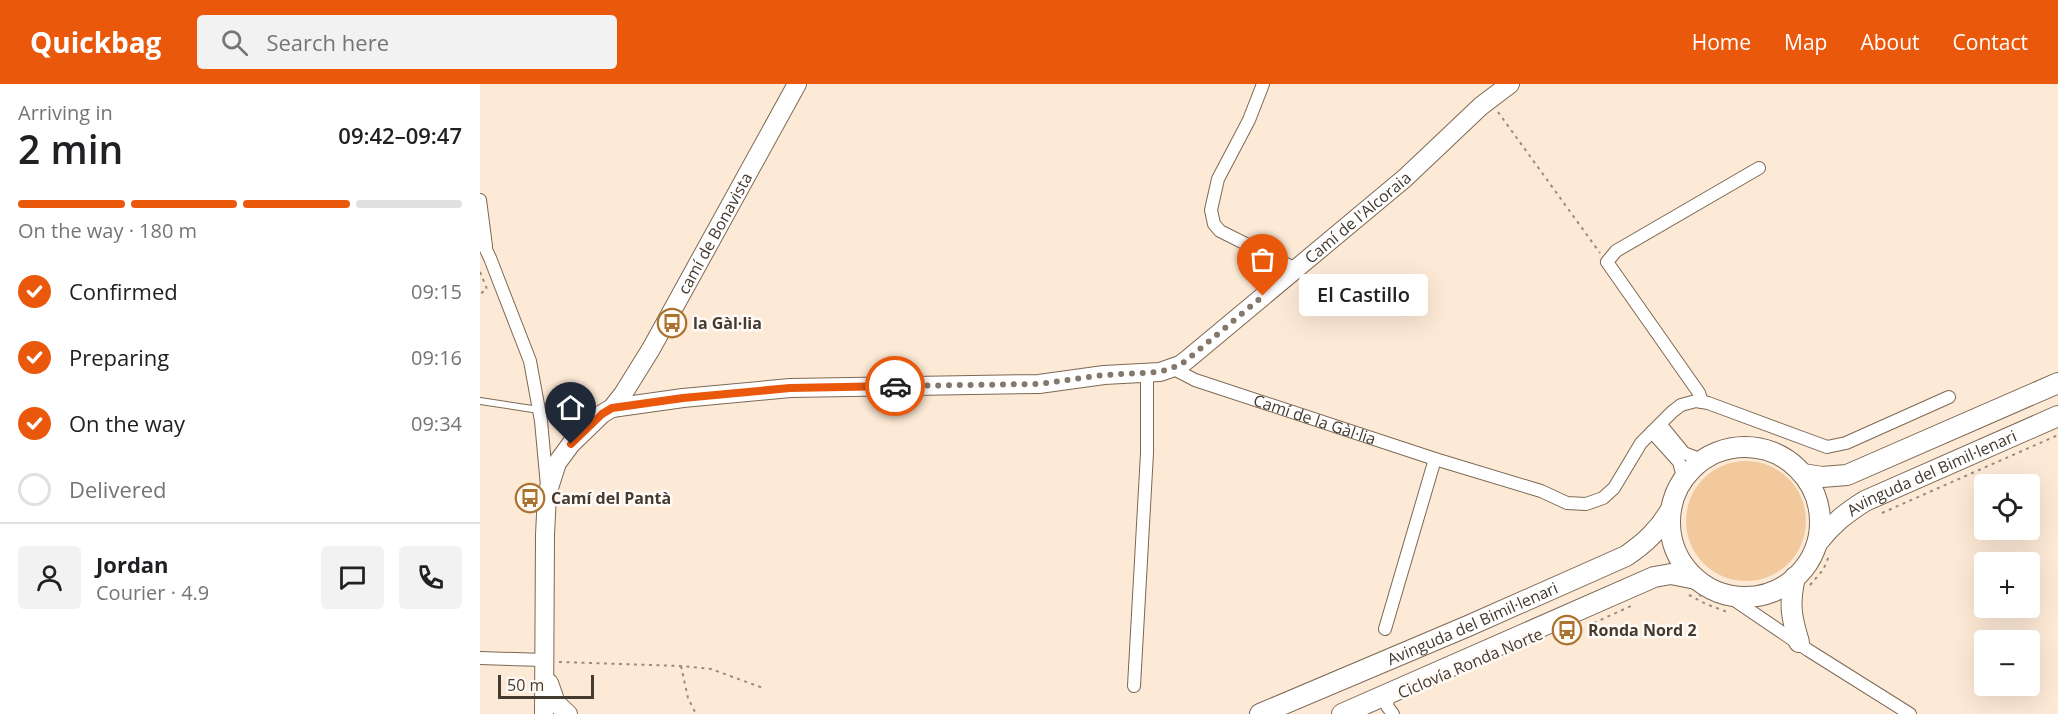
<!DOCTYPE html>
<meta charset="utf-8">
<style>
:root{--surface:#fff;--page:#f2f2f2;--text:#202124;--muted:#757577;--line:#e0e0e0;--accent:#ea580c}
body{margin:0;font-family:"Open Sans",sans-serif;background:var(--page);color:var(--text);height:100vh;display:flex;flex-direction:column;font-size:22px;white-space:nowrap}
*{box-sizing:border-box;margin:0}
p{font-size:20px;color:var(--muted)}
.icon{flex:none;width:33px;height:33px;fill:none;stroke:currentColor;stroke-width:2;stroke-linecap:round;stroke-linejoin:round}
.map{position:relative;flex:1;overflow:hidden}
.panel{display:flex;flex-direction:column;background:var(--surface);width:480px}
.panel>*{flex:none}
.buttons{position:absolute;left:1494px;top:390px;display:grid;gap:12px}
.buttons a{display:grid;place-items:center;width:66px;height:66px;border-radius:6px;background:var(--surface);box-shadow:0 6px 24px #0002;font-size:30px}
.scale{position:absolute;left:18px;bottom:15px;width:96px;box-sizing:border-box;padding-left:6px;border:3px solid #433a30;border-top:0;font-size:16px;line-height:21px;white-space:nowrap;color:#433a30;-webkit-text-stroke:4px #fffaf5;paint-order:stroke}
.pin{position:absolute;display:grid;place-items:center;width:51px;height:51px;color:#fff;margin:-62px -26px;border-radius:50% 50% 50% 0;rotate:-45deg;box-shadow:0 0 6px #0007}
.pin .icon{rotate:45deg}
.courier{position:absolute;display:grid;place-items:center;width:60px;height:60px;margin:-30px;border:4px solid #ea580c;border-radius:50%;background:#fff;color:#222;box-shadow:0 2px 8px #0007}
.bubble{position:absolute;height:42px;border-radius:6px;background:var(--surface);box-shadow:0 6px 24px #0002;font-size:20px;font-weight:600;line-height:42px;text-align:center}
.overview em{font-style:normal;font-weight:600}
.overview div{display:flex;flex-direction:column-reverse}
.overview{display:flex;align-items:center;justify-content:space-between;height:102px;padding:0 18px}
h1{font-size:39px;font-weight:600;line-height:45px}
.bar{display:grid;grid-template-columns:repeat(4,1fr);gap:9px 6px;align-content:center;height:72px;padding:0 18px}
.bar i{height:8px;border-radius:4px;background:var(--line)}
.bar .active{background:var(--accent)}
.bar p{grid-column:span 4}
.line{display:flex;align-items:center;gap:15px;padding:0 18px;border-top:2px solid var(--line)}
.line div{flex:1}
.round{display:grid;place-items:center;flex:none;width:63px;height:63px;border-radius:6px;background:var(--page)}
ol{padding:0 18px;list-style:none}
li{display:flex;align-items:center;gap:18px;height:66px}
li p{margin-inline-start:auto}
li .icon{padding:6px;border-radius:50%;background:var(--accent);color:#fff;stroke-width:4}
li:last-child{color:var(--muted)}
li i{width:33px;height:33px;border:3px solid var(--line);border-radius:50%}
header{display:flex;align-items:center;gap:36px;box-sizing:border-box;height:84px;padding:0 30px;background:var(--accent);color:#fff}
header strong{font-size:28px}
nav{display:flex;gap:33px;margin-inline-start:auto;font-size:21px}
.search{width:420px;height:54px;background:var(--page);display:flex;align-items:center;gap:15px;box-sizing:border-box;padding:0 21px;border-radius:6px;color:var(--muted);font-size:22px}
main{display:flex;flex:1;min-height:0}
.map>svg:first-child{display:block}
</style>
<header>
<strong>Quickbag</strong>
<div class="search"><svg class="icon" aria-label="search" viewBox="0 0 24 24"><circle cx="10" cy="10" r="6"/><path d="M15 15l6 6"/></svg>Search here</div>
<nav><a>Home</a><a>Map</a><a>About</a><a>Contact</a></nav>
</header>
<main>
<section class="panel">
<div class="overview"><div><h1>2 min</h1><p>Arriving in</p></div><em>09:42–09:47</em></div>
<div class="bar"><i class="active"></i><i class="active"></i><i class="active"></i><i></i><p>On the way · 180 m</p></div>
<ol>
<li><svg class="icon" aria-label="check" viewBox="0 0 24 24"><path d="M5 12l5 5 9-10"/></svg>Confirmed<p>09:15</p></li>
<li><svg class="icon" aria-label="check" viewBox="0 0 24 24"><path d="M5 12l5 5 9-10"/></svg>Preparing<p>09:16</p></li>
<li><svg class="icon" aria-label="check" viewBox="0 0 24 24"><path d="M5 12l5 5 9-10"/></svg>On the way<p>09:34</p></li>
<li><i></i>Delivered</li>
</ol>
<div class="line" style="height:108px"><a class="round"><svg class="icon" aria-label="person" viewBox="0 0 24 24"><circle cx="12" cy="8" r="4"/><path d="M4 21q1-7 8-7t8 7"/></svg></a><div><b>Jordan</b><p>Courier · 4.9</p></div><a class="round"><svg class="icon" aria-label="chat" viewBox="0 0 24 24"><path d="M4 5h16v11H9l-5 4z"/></svg></a><a class="round"><svg class="icon" aria-label="phone" viewBox="0 0 24 24"><path d="M5 4h4l2 5-3 2q2 4 5 5l2-3 5 2v4C11 20 4 13 5 4z"/></svg></a></div>
</section>
<div class="map">
<svg width="1578" height="630" viewBox="0 0 1578 630">
<rect width="100%" height="100%" fill="#fdead6"/>
<path fill="#f2c99d" d="M1206 437a60 60 0 1 1 120 0a60 60 0 1 1-120 0Z"/>
<g fill="none" stroke-linecap="round" stroke-linejoin="round">
<g stroke="#7d6852" stroke-width="8">
<path id="lane" d="M0 317 59 326"/>
</g>
<g stroke="#7d6852" stroke-width="14">
<g id="street">
<path d="M783 0 769 36 738 95 731 126 734 140 740 147 816 185"/>
<path d="M0 116 6 162"/>
<path d="M0 153 10 174 50 277 61 337 67 402"/>
<path id="s1" d="M692 284 715 296 955 375 1061 407 1087 419 1106 420 1123 414 1134 404 1161 359 1192 328 1201 321 1216 317 1228 319 1347 363 1366 359 1469 313"/>
<path d="M1222 318 1219 309 1127 178 1136 167 1279 84"/>
<path d="M1181 341 1204 369 1222 376"/>
<path d="M1172 348 1199 378 1203 393"/>
<path d="M1247 511 1328 566 1430 630"/>
<path d="M905 545 955 375"/>
<path d="M0 574 64 576"/>
<path d="M654 602 667 369V289"/>
<path d="M908 610 907 622 913 630"/>
</g>
</g>
<g stroke="#7d6852" stroke-width="20">
<g id="secondary">
<path id="s2" d="M132 324 203 314 310 304 559 300 624 291 680 288 700 281 708 275 925 94 1001 22 1030 0"/>
<path d="M69 599 76 619 88 630"/>
<path id="s3" d="M64 630 65 451 67 410 77 379 91 360 122 330 132 324 143 310 171 265 317 0"/>
</g>
</g>
<g stroke="#7d6852" stroke-width="22">
<g id="primary">
<circle cx="1265" cy="438" r="75"/>
<path d="M1323 390 1342 393 1367 391 1578 299"/>
<path id="s4" d="M1338 458C1352 440 1366 429 1385 417L1578 332"/>
<path d="M1315 493C1309 519 1311 533 1319 558"/>
<path id="s5" d="M780 630 988 542 1146 472C1165 459 1178 447 1190 427"/>
<path d="M862 630 1174 493 1191 490 1216 495"/>
</g>
</g>
<path stroke="#998b7d" stroke-width="2" stroke-dasharray="3 4.5" stroke-linecap="butt" d="M1018 28 1120 169
M0 188 7 205 0 210
M1402 429 1578 351
M1330 501 1343 486 1350 470
M1209 511 1226 520 1250 529
M1219 511 1238 519
M1107 542 1151 522
M79 578 201 582 231 585 283 604
M201 582 208 614 216 630"/>
<use href="#lane" stroke="#fff" stroke-width="6"/>
<use href="#street" stroke="#fff" stroke-width="12"/>
<use href="#secondary" stroke="#fff" stroke-width="18"/>
<use href="#primary" stroke="#fff" stroke-width="20"/>
</g>
<g fill="none" stroke-linecap="round" stroke-linejoin="round">
<path stroke="#84786a" stroke-width="6" stroke-dasharray="0 10.8" d="M415 302 559 300 624 291 680 288 700 281 708 275 783 212"/>
<path stroke="#ea580c" stroke-width="8" d="M91 360 122 330 132 324 203 314 310 304 415 302"/>
</g>
<defs>
<g id="bus-ring" transform="scale(1.5)"><circle r="9.5" fill="#fffaf5" stroke="#aa732f" stroke-width="1.5"/><path d="M-5-6H5V4H4V6H2V4H-2V6H-4V4H-5ZM-3.5-4V0h7V-4ZM-3.5 1.2v1.5H-2V1.2ZM2 1.2v1.5H3.5V1.2Z" fill="#aa732f"/></g>
</defs>
<g fill-rule="evenodd">
<use href="#bus-ring" x="192" y="239"/>
<use href="#bus-ring" x="50" y="414"/>
<use href="#bus-ring" x="1087" y="546"/>
</g>
<g text-anchor="middle" dominant-baseline="central" stroke-width="5" stroke-linejoin="round" paint-order="stroke">
<g font-size="16" fill="#433a30" stroke="#fffaf5">
<text stroke="none"><textPath href="#s2" startOffset="802">Camí de l'Alcoraia</textPath></text>
<text stroke="none"><textPath href="#s3" startOffset="534">camí de Bonavista</textPath></text>
<text stroke="none"><textPath href="#s1" startOffset="152">Camí de la Gàl·lia</textPath></text>
<text stroke="none"><textPath href="#s4" startOffset="135">Avinguda del Bimil·lenari</textPath></text>
<text stroke="none"><textPath href="#s5" startOffset="231">Avinguda del Bimil·lenari</textPath></text>
<text transform="translate(990 579) rotate(-23)">Ciclovía Ronda Norte</text>
</g>
<g font-size="16" font-weight="bold" fill="#433a30" stroke="#fffaf5" text-anchor="start">
<text x="213" y="239">la Gàl·lia</text>
<text x="71" y="414">Camí del Pantà</text>
<text x="1108" y="546">Ronda Nord 2</text>
</g>
</g>
</svg>
<div class="buttons">
<a><svg class="icon" aria-label="locate" viewBox="0 0 24 24"><circle cx="12" cy="12" r="6"/><path d="M12 2v4M12 18v4M2 12h4M18 12h4"/></svg></a>
<a>+</a>
<a>−</a>
</div>
<div class="scale">50 m</div>
<div class="pin" style="left:783px;top:212px;background:#ea580c"><svg class="icon" aria-label="bag" viewBox="0 0 24 24"><path d="M5 8h14l-1 12H6zM9 8a3 3 0 0 1 6 0"/></svg></div>
<div class="pin" style="left:91px;top:360px;background:#1f2937"><svg class="icon" aria-label="home" viewBox="0 0 24 24"><path d="M3 11l9-7 9 7M6 9v11h12V9"/></svg></div>
<div class="courier" style="left:415px;top:302px"><svg class="icon" aria-label="car" viewBox="0 0 24 24"><path d="M5 17H2v-5l4-1 3-4h7l3 4 3 1v5h-3M9 17h6M6 11h13"/><circle cx="7" cy="17" r="2"/><circle cx="17" cy="17" r="2"/></svg></div>
<div class="bubble" style="left:819px;top:190px;width:129px">El Castillo</div>
</div>
</main>
